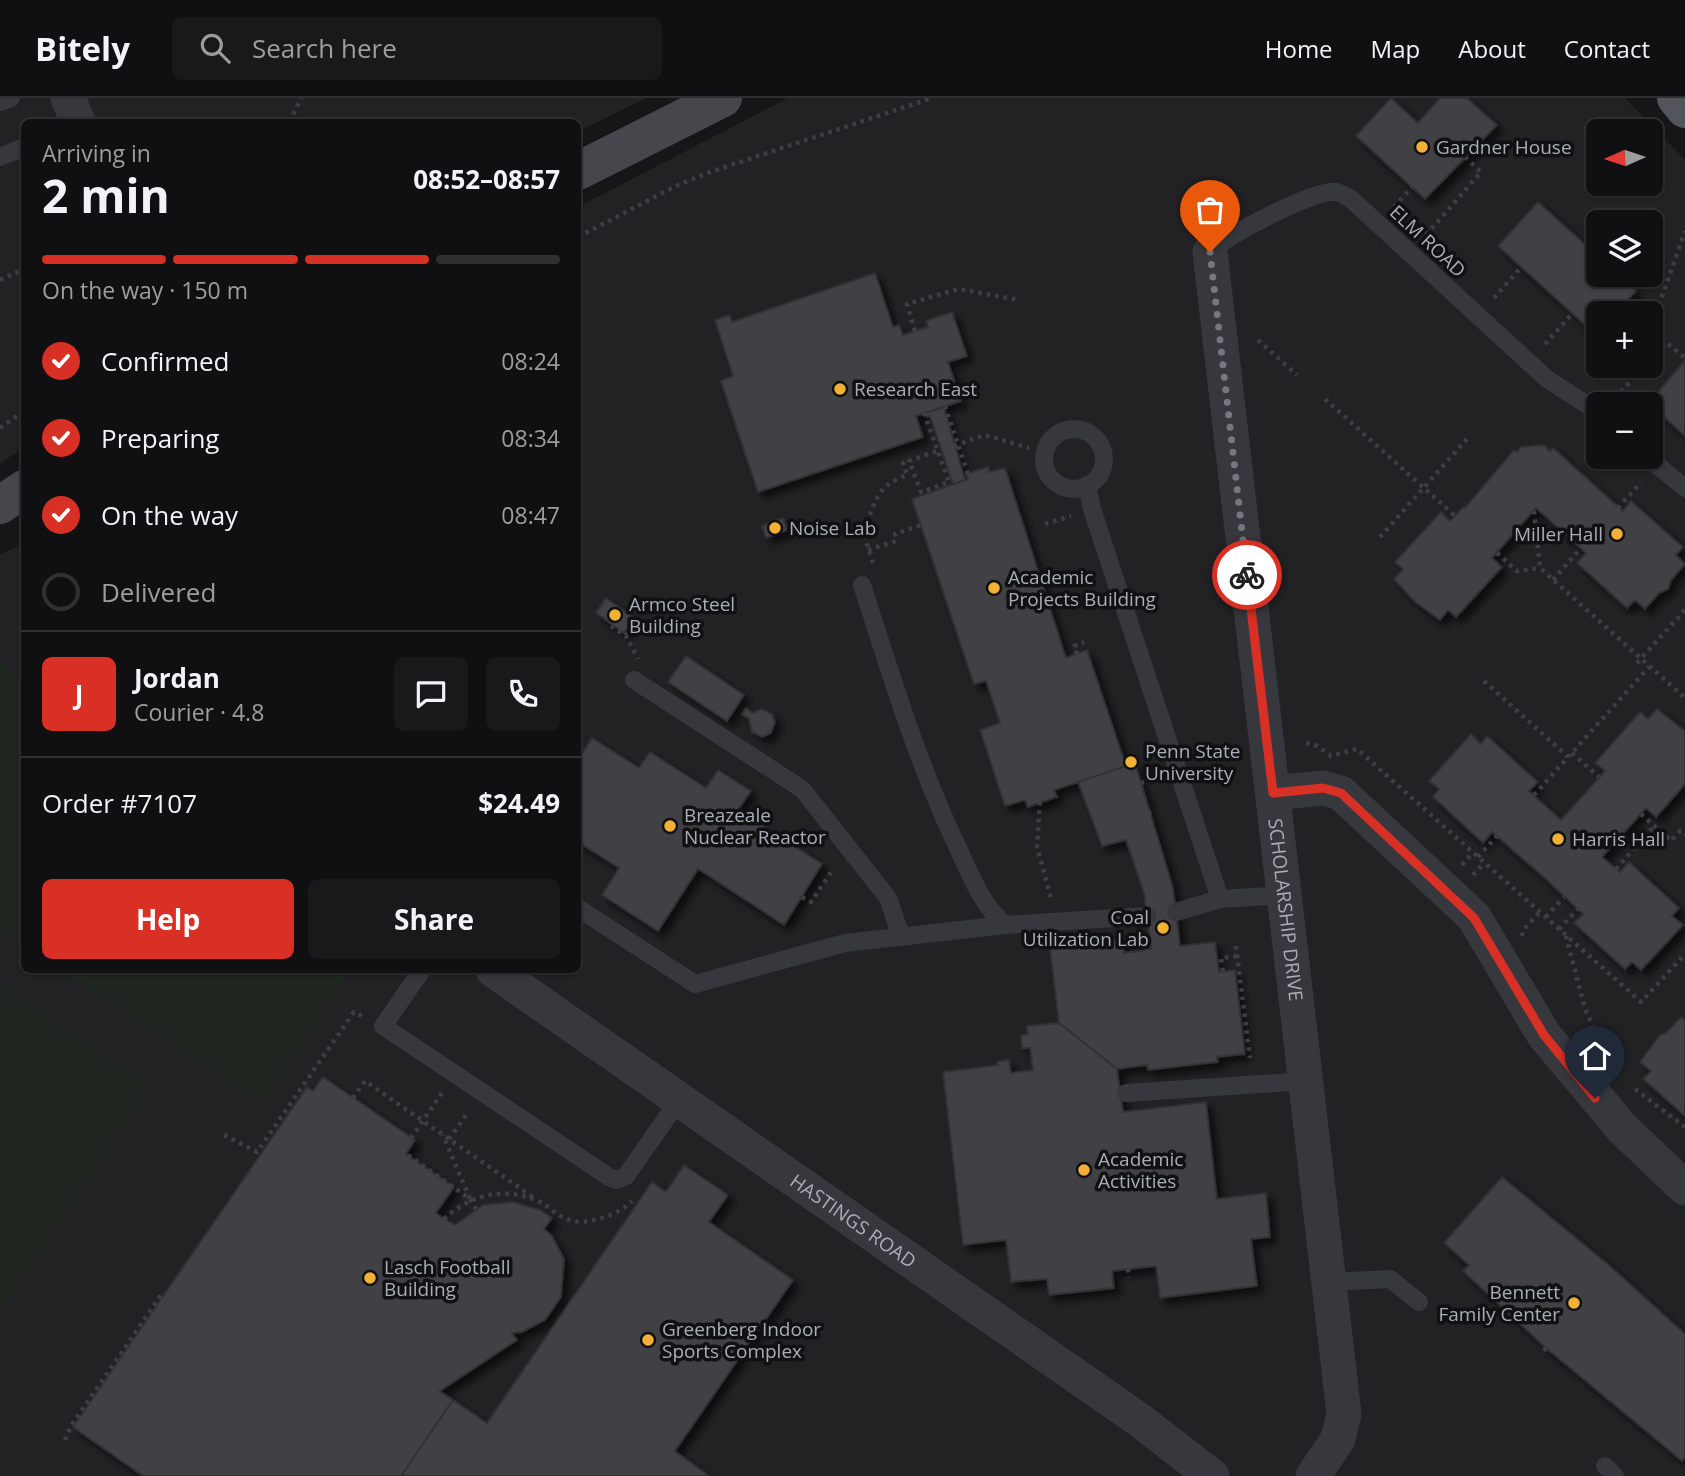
<!DOCTYPE html>
<meta charset="utf-8">
<style>
:root{--surface:#101012;--page:#19191b;--text:#f1f3f6;--muted:#9c9d9f;--line:#303032;--accent:#d93025}
body{margin:0;font-family:"Open Sans",sans-serif;background:var(--page);color:var(--text);height:100vh;display:flex;flex-direction:column;font-size:26px;white-space:nowrap}
*{box-sizing:border-box;margin:0}
p{font-size:23px;color:var(--muted)}
.icon{flex:none;width:38px;height:38px;fill:none;stroke:currentColor;stroke-width:2;stroke-linecap:round;stroke-linejoin:round}
.map{position:relative;flex:1;overflow:hidden}
.drawer{position:absolute;left:21px;top:21px;width:560px;height:854px;display:flex;flex-direction:column;background:var(--surface);border-radius:10px;box-shadow:0 2px 5px #0004,0 0 0 2px var(--line)}
.drawer>*{flex:none}
.needle{width:46px;rotate:267deg}
.tools{position:absolute;left:1586px;top:21px;display:grid;gap:14px}
.tools a{display:grid;place-items:center;width:77px;height:77px;border-radius:10px;background:var(--surface);box-shadow:0 2px 5px #0004,0 0 0 2px var(--line);font-size:35px}
.pin{position:absolute;display:grid;place-items:center;width:60px;height:60px;color:#fff;margin:-72px -30px;border-radius:50% 50% 50% 0;rotate:-45deg;box-shadow:0 0 7px #0007}
.pin .icon{rotate:45deg}
.courier{position:absolute;display:grid;place-items:center;width:70px;height:70px;margin:-35px;border:5px solid #d93025;border-radius:50%;background:#fff;color:#222;box-shadow:0 2px 9px #0007}
.headline em{font-style:normal;font-weight:700}
.headline div{display:flex;flex-direction:column-reverse}
.headline{display:flex;align-items:center;justify-content:space-between;height:119px;padding:0 21px}
h1{font-size:46px;font-weight:700;line-height:52px}
.bar{display:grid;grid-template-columns:repeat(4,1fr);gap:10px 7px;align-content:center;height:84px;padding:0 21px}
.bar i{height:9px;border-radius:5px;background:var(--line)}
.bar .active{background:var(--accent)}
.bar p{grid-column:span 4}
.line{display:flex;align-items:center;gap:18px;padding:0 21px;border-top:2px solid var(--line)}
.line div{flex:1}
.round{display:grid;place-items:center;flex:none;width:74px;height:74px;border-radius:10px;background:var(--page)}
ol{padding:0 21px;list-style:none}
li{display:flex;align-items:center;gap:21px;height:77px}
li p{margin-inline-start:auto}
li .icon{padding:7px;border-radius:50%;background:var(--accent);color:#fff;stroke-width:4}
li:last-child{color:var(--muted)}
li i{width:38px;height:38px;border:4px solid var(--line);border-radius:50%}
.primary-button{display:flex;gap:14px;margin-top:auto;padding:14px 21px}
.primary-button a{flex:1;height:80px;border-radius:10px;background:var(--accent);color:#fff;font-size:28px;font-weight:700;line-height:80px;text-align:center}
.primary-button a+a{background:var(--page);color:var(--text)}
header{display:flex;align-items:center;gap:42px;box-sizing:border-box;height:98px;padding:0 35px;background:var(--surface);border-bottom:2px solid var(--line)}
header strong{font-size:33px}
nav{display:flex;gap:38px;margin-inline-start:auto;font-size:24px}
.search{width:490px;height:63px;background:var(--page);display:flex;align-items:center;gap:18px;box-sizing:border-box;padding:0 24px;border-radius:10px;color:var(--muted);font-size:26px}
.map>svg:first-child{display:block}
</style>
<header>
<strong>Bitely</strong>
<div class="search"><svg class="icon" aria-label="search" viewBox="0 0 24 24"><circle cx="10" cy="10" r="6"/><path d="M15 15l6 6"/></svg>Search here</div>
<nav><a>Home</a><a>Map</a><a>About</a><a>Contact</a></nav>
</header>
<div class="map">
<svg width="1685" height="1378" viewBox="0 0 1685 1378">
<defs>
<filter id="shadow"><feDropShadow dx="6" dy="6" stdDeviation="3.5" flood-color="#0009"/></filter>
</defs>
<rect width="100%" height="100%" fill="#161618"/>
<path fill="#222225" fill-rule="evenodd" d="M0 0H646L578 34V24H24V349L0 366Z
M788 0H1625L1685 62V1378H0V456L24 446V872H578V109ZM1598 33H1650V86H1598ZM1598 124H1650V177H1598ZM1598 215H1650V268H1598ZM1598 306H1650V359H1598Z"/>
<path fill="#1e261f" d="M0 565 24 581V848L0 832Z
M61 872H348L262 1004Z
M0 887 149 988 0 1211Z"/>
<path fill="#404145" stroke="#303034" stroke-width="2" filter="url(#shadow)" d="M1391 0 1418 25 1440 0H1467L1497 27 1425 101 1356 38Z
M1538 104 1598 158V177H1618L1636 193 1615 215H1598L1596 237 1498 148Z
M875 175 893 229 899 227 903 237 928 229 926 223 952 214 967 258 948 264 961 303 916 318 923 339 758 394 721 283 733 278 715 222 730 217 732 224Z
M1685 262V338L1649 305Z
M944 309 965 382 953 386 930 318 927 319 925 315Z
M1544 347 1550 353 1553 350 1623 413 1631 403 1683 449 1676 457 1685 466 1671 482 1668 491 1659 495 1645 511 1635 502 1627 510 1577 465 1586 455 1536 410 1492 460 1502 469 1456 519 1448 512 1440 522 1415 504 1394 481 1403 471 1395 464 1441 414 1450 423 1463 409 1465 410 1514 352 1517 354 1521 349Z
M988 369 989 374 1005 370 1066 560 1087 552 1126 668 1054 692 1057 699 1028 709 1025 702 1005 708 980 632 1000 625 986 583 974 586 912 401 968 381 966 376Z
M783 420 788 432 766 440 762 428Z
M606 500 634 520 624 535 596 515Z
M686 558 744 597 727 623 668 584Z
M746 610 753 615 761 611 772 616 775 624 771 635 762 639 752 634 749 621 742 616Z
M1657 611 1685 633V686L1656 719 1646 710 1602 759 1620 774 1629 764 1679 810 1672 818 1683 827 1641 872 1632 864 1625 871 1574 825 1583 816 1546 781 1492 734 1483 745 1433 699 1439 691 1429 683 1471 636 1481 646 1487 638 1538 684 1529 693 1561 722 1605 673 1595 665 1640 614 1648 621Z
M592 640 639 670 650 654 706 690 718 672 751 693 738 712 822 766 784 827 698 771 658 833 602 797 619 770 578 744V662Z
M1135 665 1173 790 1180 848 1215 844 1219 874 1235 872 1245 956 1217 959 1218 964 1148 972 1147 967 1117 971 1059 925 1050 850 1122 841 1124 855 1151 851 1144 795 1126 742 1102 748 1078 684Z
M1681 919 1685 922V1018L1643 981 1651 973 1640 964 1660 937 1666 935Z
M1059 925 1117 971 1123 1014 1206 1004 1217 1101 1266 1095 1270 1139 1251 1141 1257 1188 1160 1200 1156 1168 1112 1173 1114 1190 1049 1197 1047 1181 1011 1184 1006 1142 963 1147 943 974 998 967 997 964 1009 962 1011 975 1033 972 1030 950H1022L1021 937 1028 936 1027 928Z
M323 979 415 1042 406 1056 454 1089 436 1115 444 1121 455 1127 483 1107 513 1104 540 1112 552 1120 544 1131 552 1138 564 1161 561 1199 545 1222 522 1234 512 1235 517 1242 440 1293 453 1302 401 1378H143L73 1329 307 989 313 993Z
M684 1067 728 1097 709 1124 793 1182 675 1353 709 1378H401L453 1302 487 1325 652 1084 666 1094Z
M1502 1079 1610 1168 1685 1236V1360L1682 1363 1546 1250 1463 1173 1469 1167 1444 1145Z"/>
<g fill="none" stroke-linecap="round" stroke-linejoin="round">
<path stroke="#3d3f44" stroke-width="4.5" stroke-dasharray="3.5 5" stroke-linecap="butt" d="M290 24 301 0
M1394 109 1412 89
M1426 137 1481 74 1466 60
M578 139 678 87 713 73 932 0
M0 182 24 171
M1494 200 1521 169
M915 233 907 206 959 191 1019 202
M1258 242 1297 277
M1545 246 1572 216
M1654 258 1658 210 1685 133
M1650 262 1667 245 1685 260
M1615 300 1645 268
M1325 301 1455 418
M945 308 968 376
M924 315 949 384 921 394 909 363C920 359 931 355 941 352
M0 330 24 313
M954 348 985 337 1029 350
M1618 410 1641 384
M1534 413 1540 470 1685 600
M1045 426 1071 418
M1380 439 1467 341
M868 452 896 443 895 436 921 427
M1497 455 1517 473 1540 470
M873 465 863 433C877 403 874 389 907 377L903 365 909 363
M1553 482 1581 450
M611 528 626 538 638 561
M626 538 636 522
M1077 556 1074 548 1084 544
M1637 565 1685 512
M1484 583 1568 659
M1306 645 1317 648 1331 658 1357 651 1641 904 1685 856
M1572 655 1599 679
M1141 685 1144 684
M1534 697 1649 569
M1040 704 1037 749 1051 800
M1148 715 1154 714
M1641 716 1671 743 1680 733 1685 737
M1478 759 1497 738
M1462 767 1473 754
M1616 771 1654 728
M1473 777 1484 765
M802 799 811 804 834 770
M1546 819 1564 799
M1559 831 1578 811
M1522 838 1524 831 1540 814
M1566 838 1585 911 1605 955
M1236 848 1250 960
M1223 873 1221 860 1238 858
M1635 991 1685 1029
M353 1000 365 983 533 1099
M224 1037 257 1054 354 914 364 919
M411 1040 442 995
M449 1041 469 1013
M408 1057 470 1101 443 1037
M470 1101 476 1111
M444 1121C472 1095 509 1087 544 1106 551 1111 558 1118 567 1121 585 1129 619 1117 632 1103
M1128 1171 1129 1180
M1544 1253 1546 1250
M65 1342 71 1328 161 1197"/>
<path stroke="#37383d" stroke-width="18" d="M0 4 11 0
M0 59 24 49
M1210 154C1225 138 1315 91 1336 94 1341 95 1347 99 1351 101L1547 281 1598 314
M1044 361a30 30 0 1 1 60 0a30 30 0 1 1-60 0Z
M1647 359 1685 390
M1087 387 1092 411 1220 801 1285 797
M862 487C891 576 917 665 958 750 971 778 981 806 1005 827L1147 818
M634 582 802 691 888 800 901 838
M578 810 695 886 845 845 1005 827
M1176 814 1220 801
M422 872 383 928 609 1079 617 1082 626 1078 679 1002
M1126 995 1306 983
M1329 1184 1390 1181 1419 1204
M1605 1368 1615 1378"/>
<g stroke="#37383d" stroke-width="35">
<path d="M68 0 78 24"/>
<path id="s1" d="M1210 154 1344 1316 1338 1341 1313 1378"/>
<path d="M1273 695 1323 690 1341 695 1474 819 1544 937 1622 1030 1685 1090"/>
<path id="s2" d="M493 872 1138 1321 1212 1378"/>
</g>
<path stroke="#45474d" stroke-width="38" d="M578 73 723 0
M0 407 24 391"/>
<path stroke="#53555c" stroke-width="38" d="M1676 0 1685 11"/>
</g>
<g fill="none" stroke-linecap="round" stroke-linejoin="round">
<path stroke="#757880" stroke-width="7" stroke-dasharray="0 12.6" d="M1210 154 1247 477"/>
<path stroke="#d93025" stroke-width="9" d="M1247 477 1273 695 1323 690 1341 695 1474 820 1544 937 1595 1000"/>
</g>
<g fill="#f2b134" stroke="#111113" stroke-width="2.5">
<circle cx="1422" cy="49" r="7"/>
<circle cx="840" cy="291" r="7"/>
<circle cx="775" cy="430" r="7"/>
<circle cx="1617" cy="436" r="7"/>
<circle cx="994" cy="490" r="7"/>
<circle cx="615" cy="517" r="7"/>
<circle cx="1131" cy="664" r="7"/>
<circle cx="670" cy="728" r="7"/>
<circle cx="1558" cy="741" r="7"/>
<circle cx="1163" cy="830" r="7"/>
<circle cx="1084" cy="1072" r="7"/>
<circle cx="370" cy="1180" r="7"/>
<circle cx="1574" cy="1205" r="7"/>
<circle cx="648" cy="1242" r="7"/>
</g>
<g text-anchor="middle" dominant-baseline="central" stroke-width="7" stroke-linejoin="round" paint-order="stroke">
<g font-size="19" fill="#a8adb8" stroke="#111113" text-anchor="start">
<text x="1436" y="49">Gardner House</text>
<text x="854" y="291">Research East</text>
<text x="789" y="430">Noise Lab</text>
<text x="1603" y="436" text-anchor="end">Miller Hall</text>
<text x="1008" y="479">Academic<tspan x="1008" dy="22">Projects Building</tspan></text>
<text x="629" y="506">Armco Steel<tspan x="629" dy="22">Building</tspan></text>
<text x="1145" y="653">Penn State<tspan x="1145" dy="22">University</tspan></text>
<text x="684" y="717">Breazeale<tspan x="684" dy="22">Nuclear Reactor</tspan></text>
<text x="1572" y="741">Harris Hall</text>
<text x="1149" y="819" text-anchor="end">Coal<tspan x="1149" dy="22">Utilization Lab</tspan></text>
<text x="1098" y="1061">Academic<tspan x="1098" dy="22">Activities</tspan></text>
<text x="384" y="1169">Lasch Football<tspan x="384" dy="22">Building</tspan></text>
<text x="1560" y="1194" text-anchor="end">Bennett<tspan x="1560" dy="22">Family Center</tspan></text>
<text x="662" y="1231">Greenberg Indoor<tspan x="662" dy="22">Sports Complex</tspan></text>
</g>
<g font-size="19" fill="#a8adb8" stroke="#111113">
<text transform="translate(1428 143) rotate(43)">ELM ROAD</text>
<text stroke="none"><textPath href="#s1" startOffset="662">SCHOLARSHIP DRIVE</textPath></text>
<text stroke="none"><textPath href="#s2" startOffset="439">HASTINGS ROAD</textPath></text>
</g>
</g>
</svg>
<div class="tools">
<a><svg class="needle" viewBox="-14 -14 28 28"><path d="M0-13l5 13h-10z" fill="#e53935"/><path d="M0 13l5-13h-10z" fill="#9c9d9f"/></svg></a>
<a><svg class="icon" aria-label="layers" viewBox="0 0 24 24"><path d="M12 4l9 5-9 5-9-5zM3 14l9 5 9-5"/></svg></a>
<a>+</a>
<a>−</a>
</div>
<div class="pin" style="left:1210px;top:154px;background:#ea580c"><svg class="icon" aria-label="bag" viewBox="0 0 24 24"><path d="M5 8h14l-1 12H6zM9 8a3 3 0 0 1 6 0"/></svg></div>
<div class="pin" style="left:1595px;top:1000px;background:#1f2937"><svg class="icon" aria-label="home" viewBox="0 0 24 24"><path d="M3 11l9-7 9 7M6 9v11h12V9"/></svg></div>
<div class="courier" style="left:1247px;top:477px"><svg class="icon" aria-label="bike" viewBox="0 0 24 24"><circle cx="6" cy="16" r="4"/><circle cx="18" cy="16" r="4"/><path d="M6 16l4-8h5l3 8M10 8l3 8H6M13 5h3"/></svg></div>
<section class="drawer">
<div class="headline"><div><h1>2 min</h1><p>Arriving in</p></div><em>08:52–08:57</em></div>
<div class="bar"><i class="active"></i><i class="active"></i><i class="active"></i><i></i><p>On the way · 150 m</p></div>
<ol>
<li><svg class="icon" aria-label="check" viewBox="0 0 24 24"><path d="M5 12l5 5 9-10"/></svg>Confirmed<p>08:24</p></li>
<li><svg class="icon" aria-label="check" viewBox="0 0 24 24"><path d="M5 12l5 5 9-10"/></svg>Preparing<p>08:34</p></li>
<li><svg class="icon" aria-label="check" viewBox="0 0 24 24"><path d="M5 12l5 5 9-10"/></svg>On the way<p>08:47</p></li>
<li><i></i>Delivered</li>
</ol>
<div class="line" style="height:126px"><b class="round" style="background:var(--accent);color:#fff">J</b><div><b>Jordan</b><p>Courier · 4.8</p></div><a class="round"><svg class="icon" aria-label="chat" viewBox="0 0 24 24"><path d="M4 5h16v11H9l-5 4z"/></svg></a><a class="round"><svg class="icon" aria-label="phone" viewBox="0 0 24 24"><path d="M5 4h4l2 5-3 2q2 4 5 5l2-3 5 2v4C11 20 4 13 5 4z"/></svg></a></div>
<div class="line" style="height:91px"><div>Order #7107</div><b>$24.49</b></div>
<div class="primary-button"><a>Help</a><a>Share</a></div>
</section>
</div>
